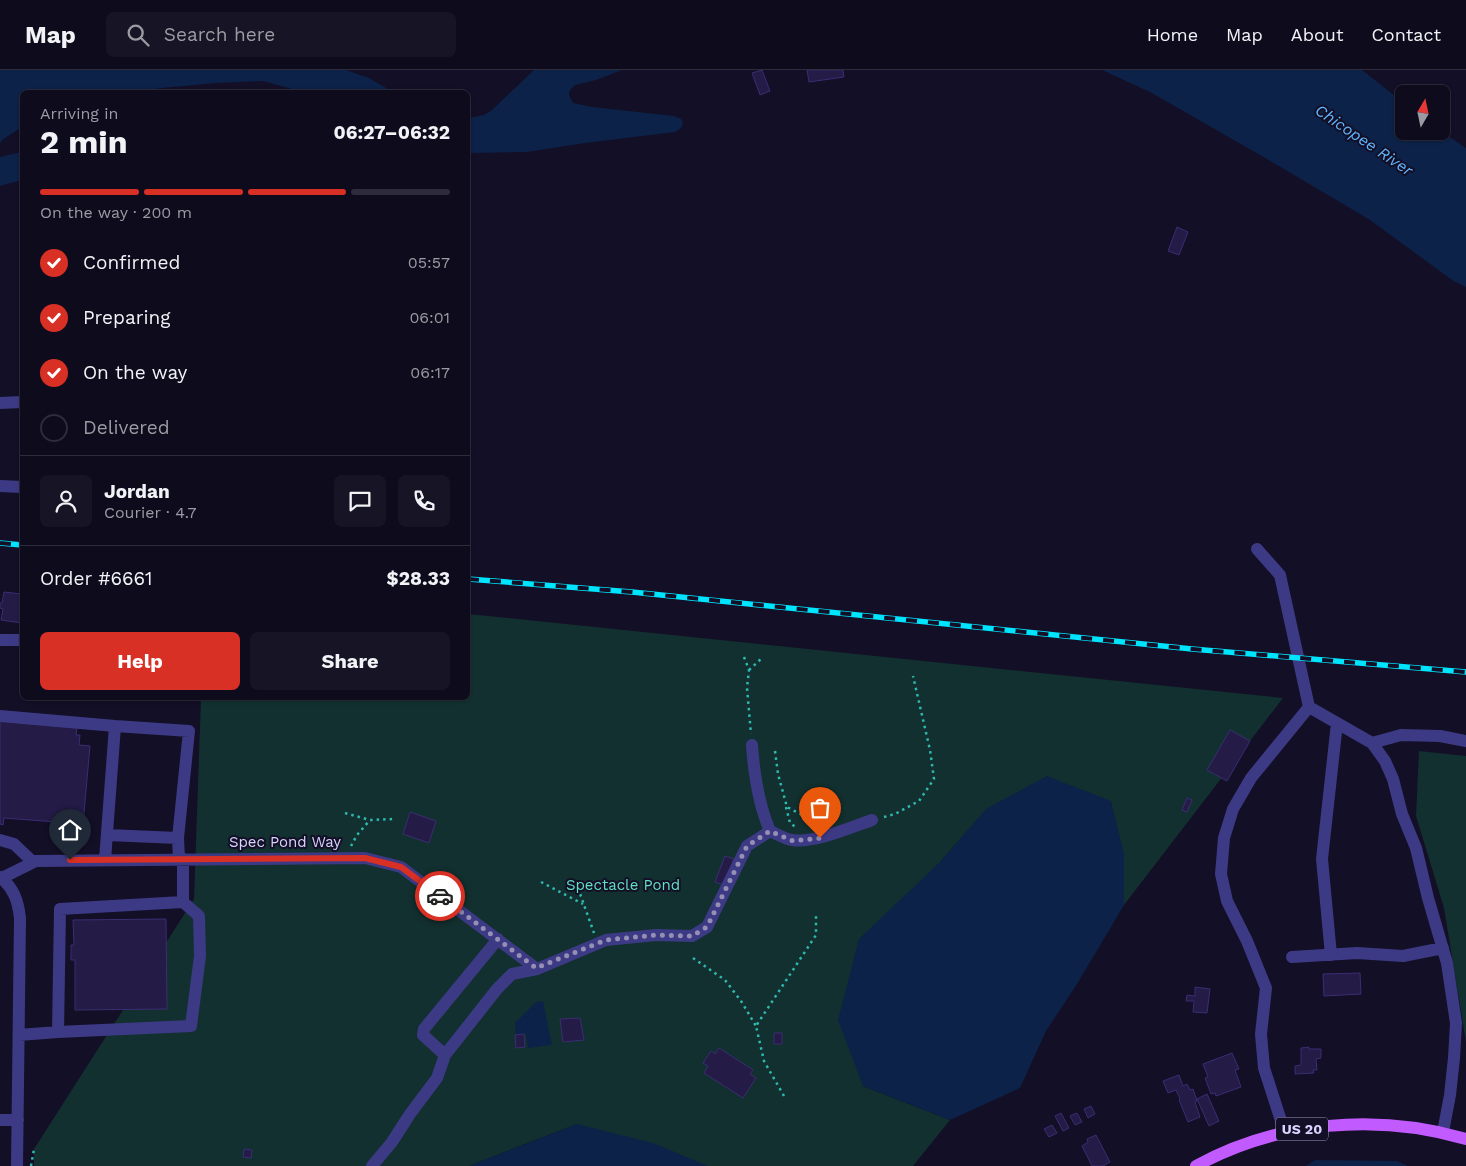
<!DOCTYPE html>
<meta charset="utf-8">
<style>
:root{--surface:#0e0b1c;--page:#171425;--text:#f1f3f6;--muted:#9b9ba3;--line:#2e2b3b;--accent:#d93025}
body{margin:0;font-family:"Work Sans",sans-serif;background:var(--page);color:var(--text);height:100vh;display:flex;flex-direction:column;font-size:19px;white-space:nowrap}
*{box-sizing:border-box;margin:0}
p{font-size:16px;color:var(--muted)}
.icon{flex:none;width:28px;height:28px;fill:none;stroke:currentColor;stroke-width:2;stroke-linecap:round;stroke-linejoin:round}
.map{position:relative;flex:1;overflow:hidden}
.sheet{position:absolute;left:20px;top:20px;width:450px;height:610px;display:flex;flex-direction:column;background:var(--surface);border-radius:8px;box-shadow:0 1px 4px #0004,0 0 0 1px var(--line)}
.sheet>*{flex:none}
.needle{width:32px;rotate:9deg}
.buttons{position:absolute;left:1395px;top:15px;display:grid;gap:10px}
.buttons a{display:grid;place-items:center;width:55px;height:55px;border-radius:8px;background:var(--surface);box-shadow:0 1px 4px #0004,0 0 0 1px var(--line);font-size:25px}
.pin{position:absolute;display:grid;place-items:center;width:42px;height:42px;color:#fff;margin:-51px -21px;border-radius:50% 50% 50% 0;rotate:-45deg;box-shadow:0 0 5px #0007}
.pin .icon{rotate:45deg}
.courier{position:absolute;display:grid;place-items:center;width:50px;height:50px;margin:-25px;border:4px solid #d93025;border-radius:50%;background:#fff;color:#222;box-shadow:0 1px 6px #0007}
.overview em{font-style:normal;font-weight:700}
.overview div{display:flex;flex-direction:column-reverse}
.overview{display:flex;align-items:center;justify-content:space-between;height:85px;padding:0 20px}
h1{font-size:32px;font-weight:700;line-height:38px}
.bar{display:grid;grid-template-columns:repeat(4,1fr);gap:8px 5px;align-content:center;height:60px;padding:0 20px}
.bar i{height:6px;border-radius:4px;background:var(--line)}
.bar .current{background:var(--accent)}
.bar p{grid-column:span 4}
.line{display:flex;align-items:center;gap:12px;padding:0 20px;border-top:1px solid var(--line)}
.line div{flex:1}
.round{display:grid;place-items:center;flex:none;width:52px;height:52px;border-radius:8px;background:var(--page)}
ol{padding:0 20px;list-style:none}
li{display:flex;align-items:center;gap:15px;height:55px}
li p{margin-inline-start:auto}
li .icon{padding:5px;border-radius:50%;background:var(--accent);color:#fff;stroke-width:4}
li:last-child{color:var(--muted)}
li i{width:28px;height:28px;border:2px solid var(--line);border-radius:50%}
.cta{display:flex;gap:10px;margin-top:auto;padding:10px 20px}
.cta a{flex:1;height:58px;border-radius:8px;background:var(--accent);color:#fff;font-size:20px;font-weight:700;line-height:58px;text-align:center}
.cta a+a{background:var(--page);color:var(--text)}
header{display:flex;align-items:center;gap:30px;box-sizing:border-box;height:70px;padding:0 25px;background:var(--surface);border-bottom:1px solid var(--line)}
header strong{font-size:24px}
nav{display:flex;gap:28px;margin-inline-start:auto;font-size:18px}
.search{width:350px;height:45px;background:var(--page);display:flex;align-items:center;gap:12px;box-sizing:border-box;padding:0 18px;border-radius:8px;color:var(--muted);font-size:19px}
.map>svg:first-child{display:block}
</style>
<header>
<strong>Map</strong>
<div class="search"><svg class="icon" aria-label="search" viewBox="0 0 24 24"><circle cx="10" cy="10" r="6"/><path d="M15 15l6 6"/></svg>Search here</div>
<nav><a>Home</a><a>Map</a><a>About</a><a>Contact</a></nav>
</header>
<div class="map">
<svg width="1466" height="1096" viewBox="0 0 1466 1096">
<rect width="100%" height="100%" fill="#130f26"/>
<path fill="#12302f" d="M468 544 1283 628 1124 835 1111 731 970 758 940 792 863 1016 950 1050 913 1096H699L577 1054 469 1096H34V1079L194 829 201 628H468Z
M1419 681 1466 686V972L1444 838 1416 746Z"/>
<path fill="#0c2248" d="M0 0H346L369 8 393 22H303L263 11 216 13 162 18 129 22H22V57L2 70 0 74Z
M534 0H622L596 10 575 15 570 20 569 25 573 33 592 37 674 46 681 49 683 53 681 58 675 62 585 73 527 82 468 83V48L484 45 492 40Z
M1102 0H1362L1404 33V61H1441L1466 78V217L1452 210 1370 150 1284 99 1152 23Z
M22 82V110L0 116V87Z
M1047 706 1111 731 1124 784V835L1077 914 1046 961 1020 1018 950 1050 863 1016 838 950 859 869 940 792 986 739Z
M543 931 552 975 528 978 526 964 516 965 515 953 536 932Z
M577 1054 653 1073 708 1096H469Z
M1315 1090 1397 1091 1408 1096H1306Z"/>
<path fill="#241b47" stroke="#3b2d73" d="M762 0 770 21 760 25 752 3Z
M807 0H843L844 7 809 12Z
M1177 157 1188 162 1179 185 1168 181Z
M4 522 22 524V553L1 550 3 539 0 538V533H2Z
M0 651 77 658 76 665H80L79 675 90 676 83 754 4 748 3 755 0 754Z
M1230 660 1250 671 1227 711 1207 700Z
M1187 728 1192 730 1187 742 1182 740Z
M410 742 436 751 429 773 403 764Z
M725 786 734 789 724 815 715 812Z
M166 849 167 939 75 940V890H71V875H74L73 850Z
M1360 903 1361 924 1324 926 1323 904Z
M1195 917 1210 919 1207 943 1193 942 1194 931H1186L1187 925 1195 926Z
M580 948 584 970 563 972 560 949Z
M774 963H782V974H774Z
M524 964 525 977 516 978 515 965Z
M1309 977V979H1321V988L1316 989 1317 1000H1313L1314 1003 1295 1004V996L1301 995V978Z
M719 978 753 1000 750 1004 756 1008 743 1028 704 1003 708 996 703 993 711 981 715 984Z
M1232 983 1239 999 1235 1000 1241 1017 1216 1026 1215 1023 1211 1024 1205 1008 1208 1007 1203 994Z
M1179 1005 1183 1016 1187 1014 1190 1020 1193 1019 1197 1031 1195 1032 1200 1047 1188 1052 1179 1030 1180 1029 1176 1020 1168 1023 1163 1011Z
M1207 1024 1219 1051 1209 1056 1197 1029Z
M1091 1036 1095 1044 1088 1048 1084 1039Z
M1061 1043 1069 1058 1063 1061 1055 1046Z
M1077 1043 1082 1052 1075 1055 1070 1046Z
M1052 1055 1057 1063 1049 1067 1044 1059Z
M1096 1065 1110 1092 1103 1096H1092L1082 1076 1088 1072 1087 1069Z
M244 1079 252 1080 251 1088 243 1087Z"/>
<g fill="none" stroke-linecap="round" stroke-linejoin="round">
<path stroke="#2fb8b0" stroke-width="2.5" stroke-dasharray="2.5 4" stroke-linecap="butt" d="M744 587 749 600 747 618 751 664
M749 600 761 589
M775 681 778 704 787 737 804 746 827 752
M786 737 790 753 797 758
M345 743 370 750
M884 747 895 744 919 731 934 709 930 680 913 606
M351 776 357 765 370 750 393 749
M541 812 583 834
M578 818 594 863
M693 888 725 910 741 931 756 956
M784 1026 764 991 756 956 816 865V846
M31 1096 34 1079"/>
<path stroke="#3d3a85" stroke-width="12" d="M0 333 22 332
M0 416 22 417
M1257 479 1280 505 1309 637 1372 673 1385 691 1393 709 1402 744 1416 778 1428 828 1447 893 1456 953 1454 988 1450 1025 1443 1062
M0 570H22
M0 646 115 656 105 790
M115 656 189 661 178 768
M1372 673 1401 665 1440 666 1466 671
M752 675C754 705 758 733 770 761 777 764 785 769 792 770 813 774 852 757 872 750
M107 765 178 768 179 789
M0 770 14 774 33 792
M0 807C14 818 18 831 20 848L17 1096
M2 808 36 791 365 788 401 797 537 899
M183 832 199 846 200 886 191 956 58 962 60 839 183 832V789
M1331 885 1322 789 1337 653
M1292 887 1357 883 1403 886 1443 878
M19 965 58 962
M445 985 423 965 424 959 498 869
M0 1050H18
M1285 1063 1264 998 1261 964 1266 918 1247 871 1227 831 1221 804 1224 768 1233 739 1251 708 1309 637
M372 1096 392 1072 410 1044 437 1008 445 985 497 919 512 904 537 899 606 870 656 865 692 866 707 857 747 776 770 761"/>
<path stroke="#c25bff" stroke-width="12" d="M1196 1096C1277 1051 1378 1043 1466 1069"/>
<g stroke="#00e5ff" stroke-width="5.5">
<path id="rail" d="M0 473 22 475
M468 509 632 522 1192 579 1466 602"/>
</g>
<use href="#rail" stroke="#130f26" stroke-width="4" stroke-dasharray="11" stroke-linecap="butt"/>
</g>
<g fill="none" stroke-linecap="round" stroke-linejoin="round">
<path stroke="#948fb3" stroke-width="5" stroke-dasharray="0 9" d="M440 826 536 898 606 870 656 865 692 866 707 857 747 776 770 761 793 771 820 768"/>
<path stroke="#d93025" stroke-width="6" d="M70 790 365 788 401 797 440 826"/>
</g>
<g text-anchor="middle" dominant-baseline="central" stroke-width="4" stroke-linejoin="round" paint-order="stroke">
<rect fill="#130f26" stroke="#9e99be" stroke-width="1" x="1276" y="1047.5" width="52" height="23" rx="4"/>
<g font-size="14" font-weight="bold" fill="#d9d4ff">
<text x="1302" y="1059">US 20</text>
</g>
<g font-size="15" fill="#d9d4ff" stroke="#130f26">
<text x="285" y="772">Spec Pond Way</text>
</g>
<g font-size="15" fill="#5fe0c0" stroke="#130f26">
<text x="623" y="815">Spectacle Pond</text>
</g>
<g font-size="16" font-style="italic" fill="#62b6ff" stroke="#130f26">
<text transform="translate(1364 70) rotate(34)">Chicopee River</text>
</g>
</g>
</svg>
<div class="buttons">
<a><svg class="needle" viewBox="-14 -14 28 28"><path d="M0-13l5 13h-10z" fill="#e53935"/><path d="M0 13l5-13h-10z" fill="#9b9ba3"/></svg></a>
</div>
<div class="pin" style="left:820px;top:768px;background:#ea580c"><svg class="icon" aria-label="bag" viewBox="0 0 24 24"><path d="M5 8h14l-1 12H6zM9 8a3 3 0 0 1 6 0"/></svg></div>
<div class="pin" style="left:70px;top:790px;background:#1f2937"><svg class="icon" aria-label="home" viewBox="0 0 24 24"><path d="M3 11l9-7 9 7M6 9v11h12V9"/></svg></div>
<div class="courier" style="left:440px;top:826px"><svg class="icon" aria-label="car" viewBox="0 0 24 24"><path d="M5 17H2v-5l4-1 3-4h7l3 4 3 1v5h-3M9 17h6M6 11h13"/><circle cx="7" cy="17" r="2"/><circle cx="17" cy="17" r="2"/></svg></div>
<section class="sheet">
<div class="overview"><div><h1>2 min</h1><p>Arriving in</p></div><em>06:27–06:32</em></div>
<div class="bar"><i class="current"></i><i class="current"></i><i class="current"></i><i></i><p>On the way · 200 m</p></div>
<ol>
<li><svg class="icon" aria-label="check" viewBox="0 0 24 24"><path d="M5 12l5 5 9-10"/></svg>Confirmed<p>05:57</p></li>
<li><svg class="icon" aria-label="check" viewBox="0 0 24 24"><path d="M5 12l5 5 9-10"/></svg>Preparing<p>06:01</p></li>
<li><svg class="icon" aria-label="check" viewBox="0 0 24 24"><path d="M5 12l5 5 9-10"/></svg>On the way<p>06:17</p></li>
<li><i></i>Delivered</li>
</ol>
<div class="line" style="height:90px"><a class="round"><svg class="icon" aria-label="person" viewBox="0 0 24 24"><circle cx="12" cy="8" r="4"/><path d="M4 21q1-7 8-7t8 7"/></svg></a><div><b>Jordan</b><p>Courier · 4.7</p></div><a class="round"><svg class="icon" aria-label="chat" viewBox="0 0 24 24"><path d="M4 5h16v11H9l-5 4z"/></svg></a><a class="round"><svg class="icon" aria-label="phone" viewBox="0 0 24 24"><path d="M5 4h4l2 5-3 2q2 4 5 5l2-3 5 2v4C11 20 4 13 5 4z"/></svg></a></div>
<div class="line" style="height:65px"><div>Order #6661</div><b>$28.33</b></div>
<div class="cta"><a>Help</a><a>Share</a></div>
</section>
</div>
